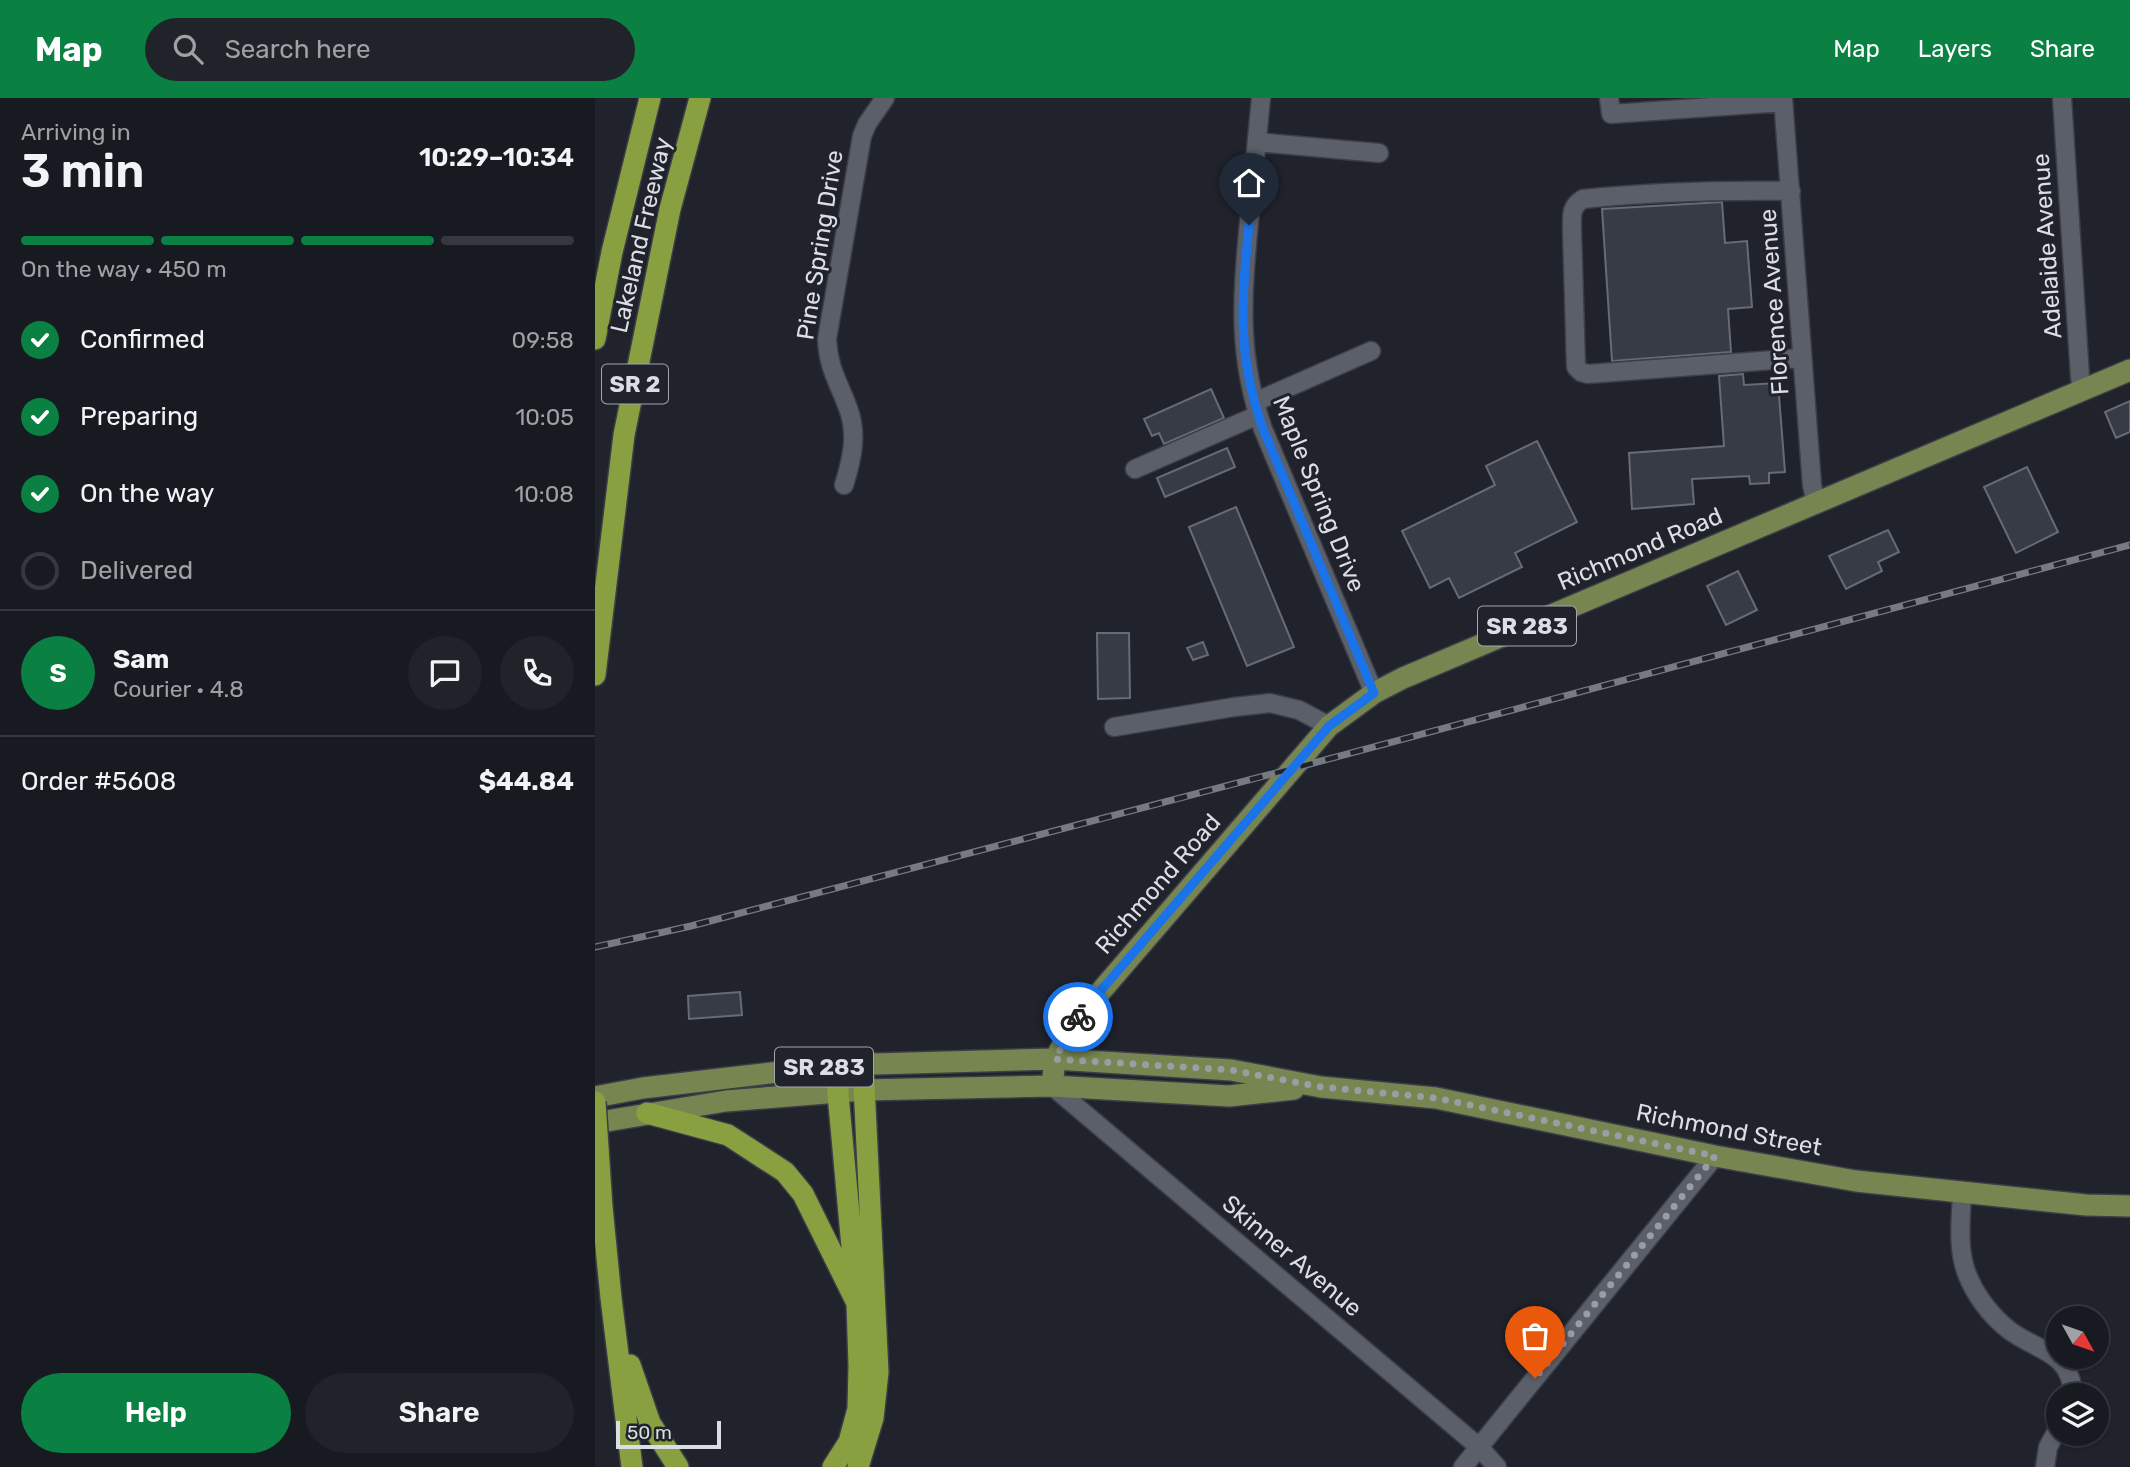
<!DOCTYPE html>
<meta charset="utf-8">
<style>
:root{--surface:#181a21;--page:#21232a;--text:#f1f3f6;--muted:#9fa1a5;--line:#36383f;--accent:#0b8043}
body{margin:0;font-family:Rubik,sans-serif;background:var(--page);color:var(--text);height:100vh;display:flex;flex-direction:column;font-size:26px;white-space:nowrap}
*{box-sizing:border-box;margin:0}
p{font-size:23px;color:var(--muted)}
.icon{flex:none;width:38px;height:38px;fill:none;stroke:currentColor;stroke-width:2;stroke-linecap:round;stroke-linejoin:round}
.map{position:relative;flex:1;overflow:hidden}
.sheet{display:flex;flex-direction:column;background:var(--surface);width:595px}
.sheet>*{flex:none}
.needle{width:46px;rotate:130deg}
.buttons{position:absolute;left:1451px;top:1208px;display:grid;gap:14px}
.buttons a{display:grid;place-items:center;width:63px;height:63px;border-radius:50%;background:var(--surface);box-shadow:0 2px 5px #0004,0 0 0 2px var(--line);font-size:35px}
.scale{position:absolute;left:21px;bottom:18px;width:105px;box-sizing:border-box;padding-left:7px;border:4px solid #dbdee4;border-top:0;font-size:19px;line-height:24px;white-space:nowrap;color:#dbdee4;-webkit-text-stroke:5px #20232c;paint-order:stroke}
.pin{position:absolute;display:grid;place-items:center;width:60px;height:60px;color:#fff;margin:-72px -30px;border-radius:50% 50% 50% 0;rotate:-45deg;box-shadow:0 0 7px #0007}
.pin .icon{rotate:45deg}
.courier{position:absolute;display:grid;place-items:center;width:70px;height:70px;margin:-35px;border:5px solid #1a73e8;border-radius:50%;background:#fff;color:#222;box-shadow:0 2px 9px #0007}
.headline em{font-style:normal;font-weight:600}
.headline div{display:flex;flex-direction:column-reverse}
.headline{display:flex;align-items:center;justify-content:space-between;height:119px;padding:0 21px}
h1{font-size:46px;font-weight:600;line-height:52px}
.bar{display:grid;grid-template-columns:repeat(4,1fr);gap:10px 7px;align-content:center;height:84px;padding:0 21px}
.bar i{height:9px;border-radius:5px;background:var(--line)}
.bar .on{background:var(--accent)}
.bar p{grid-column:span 4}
.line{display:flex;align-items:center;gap:18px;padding:0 21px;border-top:2px solid var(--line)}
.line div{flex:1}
.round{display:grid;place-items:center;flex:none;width:74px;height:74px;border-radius:37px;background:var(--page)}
ol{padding:0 21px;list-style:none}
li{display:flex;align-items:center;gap:21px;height:77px}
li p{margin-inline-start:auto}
li .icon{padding:7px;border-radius:50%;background:var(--accent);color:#fff;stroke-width:4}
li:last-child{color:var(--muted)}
li i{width:38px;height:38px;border:4px solid var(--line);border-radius:50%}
.action{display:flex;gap:14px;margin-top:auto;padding:14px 21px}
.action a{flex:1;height:80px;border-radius:42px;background:var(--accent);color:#fff;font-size:28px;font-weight:600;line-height:80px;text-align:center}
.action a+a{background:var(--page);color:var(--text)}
header{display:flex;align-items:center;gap:42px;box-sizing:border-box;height:98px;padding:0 35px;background:var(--accent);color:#fff}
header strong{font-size:33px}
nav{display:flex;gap:38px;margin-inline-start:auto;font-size:24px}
.search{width:490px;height:63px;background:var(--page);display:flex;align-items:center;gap:18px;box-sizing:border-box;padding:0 24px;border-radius:38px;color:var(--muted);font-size:26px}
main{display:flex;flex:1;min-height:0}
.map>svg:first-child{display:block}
</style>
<header>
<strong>Map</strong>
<div class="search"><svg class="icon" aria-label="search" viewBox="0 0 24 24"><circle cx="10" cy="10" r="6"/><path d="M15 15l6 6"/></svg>Search here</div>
<nav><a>Map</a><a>Layers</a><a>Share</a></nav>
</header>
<main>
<section class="sheet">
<div class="headline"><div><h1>3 min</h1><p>Arriving in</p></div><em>10:29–10:34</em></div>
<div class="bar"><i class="on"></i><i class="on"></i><i class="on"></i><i></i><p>On the way · 450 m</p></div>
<ol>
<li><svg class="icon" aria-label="check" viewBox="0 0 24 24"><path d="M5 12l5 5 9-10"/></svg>Confirmed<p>09:58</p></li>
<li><svg class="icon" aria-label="check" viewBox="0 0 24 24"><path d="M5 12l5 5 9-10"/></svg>Preparing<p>10:05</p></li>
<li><svg class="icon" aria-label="check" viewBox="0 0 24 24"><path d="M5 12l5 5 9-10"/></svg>On the way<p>10:08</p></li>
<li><i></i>Delivered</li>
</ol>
<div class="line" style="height:126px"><b class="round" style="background:var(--accent);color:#fff">S</b><div><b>Sam</b><p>Courier · 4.8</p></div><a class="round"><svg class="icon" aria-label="chat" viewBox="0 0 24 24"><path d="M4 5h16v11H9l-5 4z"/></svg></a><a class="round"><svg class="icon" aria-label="phone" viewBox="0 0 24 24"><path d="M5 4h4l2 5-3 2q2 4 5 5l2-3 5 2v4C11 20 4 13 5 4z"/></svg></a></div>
<div class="line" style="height:91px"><div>Order #5608</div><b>$44.84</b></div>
<div class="action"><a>Help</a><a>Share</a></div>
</section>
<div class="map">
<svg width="1535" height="1369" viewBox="0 0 1535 1369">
<rect width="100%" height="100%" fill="#20232c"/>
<path fill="#373b45" stroke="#666b75" stroke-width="2" d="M1127 104 1130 145 1152 143 1157 209 1133 211 1136 254 1017 263 1007 111Z
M1148 276 1149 287 1183 285 1190 374 1174 375V385L1155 386 1154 378 1097 381 1099 406 1037 411 1034 355 1129 348 1124 278Z
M616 291 629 320 569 346 564 335 557 338 549 321Z
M1535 303V334L1521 340 1510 314Z
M942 343 982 424 920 455 927 469 864 500 854 480 835 490 807 433 900 387 891 368Z
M632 350 640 369 570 399 562 380Z
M1432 369 1463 434 1421 455 1389 389Z
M641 409 699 549 652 568 594 429Z
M1293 432 1304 454 1283 464 1287 473 1251 491 1234 458Z
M1143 473 1162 512 1131 527 1112 488Z
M502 535H534L535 600 503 601Z
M608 544 613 557 598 562 592 550Z
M145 894 147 917 94 921 93 898Z"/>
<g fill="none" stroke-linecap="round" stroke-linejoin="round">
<g stroke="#3b3e46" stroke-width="21">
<path id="minor" d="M666 0C662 41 658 82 654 124 647 200 642 257 668 331L779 595
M1014 0 1016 16 1188 4
M1188 0 1217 387 1221 405
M1467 0 1485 279 1487 292
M662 44 784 55
M1196 93C1126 92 1057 94 988 101 975 109 977 118 977 133L981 269 986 274 993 276 1206 260
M660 304 776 253
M540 371 663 317
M249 387C257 361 263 336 253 310 244 285 233 270 232 241L267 38 272 26 290 0
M519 629 639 609 675 605 704 612 734 628
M457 988 884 1349 902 1369
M1367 1095C1366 1121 1362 1151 1372 1176 1380 1197 1396 1218 1414 1232 1443 1254 1476 1253 1478 1297
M868 1369 1120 1058
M1450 1369 1453 1349 1463 1331"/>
</g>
<g stroke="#3b3e46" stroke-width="24">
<path id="major" d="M457 988 460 961 482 921 734 628 779 595 808 580 1535 272
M0 999 48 990 243 967 460 961 636 972 726 989 841 1000 1120 1058 1261 1083 1491 1107 1535 1108
M0 1025 131 1003 268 992 457 988 634 998 699 991"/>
</g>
<g stroke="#3b3e46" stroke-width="24">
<path id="highway" d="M0 241 17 154 55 0
M0 577 29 337 75 111 105 0
M243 967V996L261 1192
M52 1015 133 1037 190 1074 208 1096 262 1205 264 1268 263 1311 254 1344 238 1369
M7 1109 16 1200 37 1369
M35 1267 55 1325 83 1369
M263 1369 278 1320 283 1274 268 967"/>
</g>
<use href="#minor" stroke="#5b5f69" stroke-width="18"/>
<use href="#major" stroke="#778650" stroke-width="21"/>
<use href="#highway" stroke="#89a040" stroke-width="21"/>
<g stroke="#777a81" stroke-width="7">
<path id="rail" d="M0 849 96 828 696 671 1535 447"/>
</g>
<use href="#rail" stroke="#20232c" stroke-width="4.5" stroke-dasharray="13" stroke-linecap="butt"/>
<g stroke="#3b3e46" stroke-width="24" stroke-linecap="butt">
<path id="highway-bridge" d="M0 1004 7 1109"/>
</g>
<use href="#highway-bridge" stroke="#89a040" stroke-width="21"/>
</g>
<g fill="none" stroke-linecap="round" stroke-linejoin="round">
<path stroke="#9a9da4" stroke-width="7" stroke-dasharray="0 12.6" d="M483 919 460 961 636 972 726 989 841 1000 1120 1058 940 1280"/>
<path stroke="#1a73e8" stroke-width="9" d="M483 919 734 628 779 595 668 331C642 258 646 202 654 127"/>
</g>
<g text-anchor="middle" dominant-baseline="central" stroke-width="6" stroke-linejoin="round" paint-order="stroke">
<g fill="#20232c" stroke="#a3a6ad" stroke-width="2">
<rect x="7" y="266.5" width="66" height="39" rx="5"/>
<rect x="883" y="508.5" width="98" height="39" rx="5"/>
<rect x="180" y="949.5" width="98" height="39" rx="5"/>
</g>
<g font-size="23" font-weight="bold" fill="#dbdee4">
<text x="40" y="286">SR 2</text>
<text x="932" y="528">SR 283</text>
<text x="229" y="969">SR 283</text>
</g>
<g font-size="24" fill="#dbdee4" stroke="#20232c">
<text transform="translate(46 137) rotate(-77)">Lakeland Freeway</text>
<text transform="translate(225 147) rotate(-81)">Pine Spring Drive</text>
<text transform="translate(1452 148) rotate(-94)">Adelaide Avenue</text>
<text transform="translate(1179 204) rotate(-94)">Florence Avenue</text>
<text transform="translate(724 396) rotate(68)">Maple Spring Drive</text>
<text transform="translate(1045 451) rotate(-23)">Richmond Road</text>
<text transform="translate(563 786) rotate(-49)">Richmond Road</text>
<text transform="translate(1134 1032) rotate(11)">Richmond Street</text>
<text transform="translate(697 1158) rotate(40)">Skinner Avenue</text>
</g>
</g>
</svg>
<div class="buttons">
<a><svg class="needle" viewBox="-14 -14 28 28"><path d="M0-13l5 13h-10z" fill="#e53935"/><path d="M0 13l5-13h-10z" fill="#9fa1a5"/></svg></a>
<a><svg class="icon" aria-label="layers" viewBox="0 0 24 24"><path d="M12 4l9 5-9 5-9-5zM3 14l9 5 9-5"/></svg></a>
</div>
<div class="scale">50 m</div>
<div class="pin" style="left:940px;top:1280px;background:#ea580c"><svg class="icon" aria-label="bag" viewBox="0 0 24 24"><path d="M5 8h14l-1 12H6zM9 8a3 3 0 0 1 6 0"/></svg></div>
<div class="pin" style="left:654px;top:127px;background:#1f2937"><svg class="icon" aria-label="home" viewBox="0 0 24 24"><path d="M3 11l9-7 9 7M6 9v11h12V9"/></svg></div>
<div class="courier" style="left:483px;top:919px"><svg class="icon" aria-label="bike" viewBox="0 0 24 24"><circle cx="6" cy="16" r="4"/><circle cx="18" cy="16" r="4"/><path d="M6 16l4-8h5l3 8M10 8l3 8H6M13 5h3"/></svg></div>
</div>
</main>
